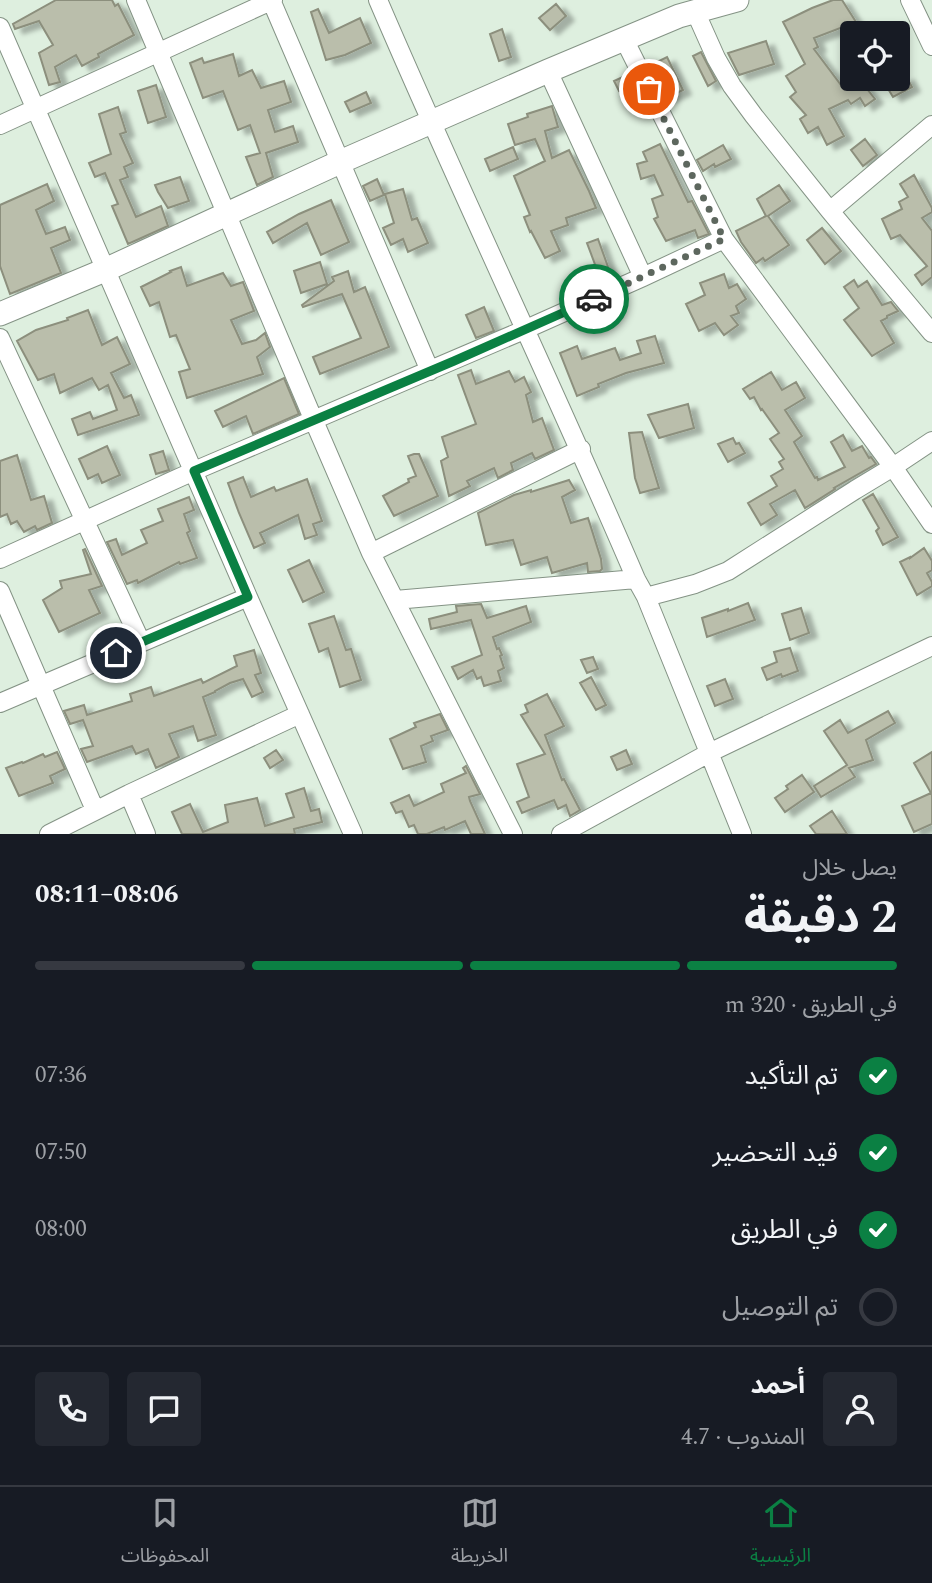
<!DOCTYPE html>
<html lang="ar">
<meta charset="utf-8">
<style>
:root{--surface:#171b24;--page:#242831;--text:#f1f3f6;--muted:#9ea1a6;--line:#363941;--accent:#0b8043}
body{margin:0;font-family:Spectral,"Noto Sans Arabic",serif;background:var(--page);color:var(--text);direction:rtl;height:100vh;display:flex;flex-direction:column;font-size:26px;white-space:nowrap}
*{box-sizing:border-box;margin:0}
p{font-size:23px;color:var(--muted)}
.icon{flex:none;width:38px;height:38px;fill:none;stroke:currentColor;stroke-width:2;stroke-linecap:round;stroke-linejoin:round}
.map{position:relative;height:834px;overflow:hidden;direction:ltr}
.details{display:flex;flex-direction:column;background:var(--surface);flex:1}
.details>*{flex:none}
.tools{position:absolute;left:840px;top:21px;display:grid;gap:14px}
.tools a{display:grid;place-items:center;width:70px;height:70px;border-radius:7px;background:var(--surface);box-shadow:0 4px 10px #0003;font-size:35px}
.pin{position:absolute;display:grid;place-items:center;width:60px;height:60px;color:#fff;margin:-30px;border:4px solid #fff;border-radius:50%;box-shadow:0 2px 7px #0007}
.courier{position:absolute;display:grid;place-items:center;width:70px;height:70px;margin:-35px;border:5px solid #0b8043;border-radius:50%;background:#fff;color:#222;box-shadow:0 2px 9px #0007}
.summary em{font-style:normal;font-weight:700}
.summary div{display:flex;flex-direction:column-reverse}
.summary{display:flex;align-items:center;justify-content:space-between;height:119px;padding:0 35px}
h1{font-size:46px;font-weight:700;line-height:52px}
.bar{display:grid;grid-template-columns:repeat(4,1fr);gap:10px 7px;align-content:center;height:84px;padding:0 35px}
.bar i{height:9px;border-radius:5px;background:var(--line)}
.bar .selected{background:var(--accent)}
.bar p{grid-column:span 4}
.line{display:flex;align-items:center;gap:18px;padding:0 35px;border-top:2px solid var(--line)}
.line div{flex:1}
.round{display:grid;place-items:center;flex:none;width:74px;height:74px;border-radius:7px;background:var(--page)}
ol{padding:0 35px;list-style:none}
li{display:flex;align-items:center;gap:21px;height:77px}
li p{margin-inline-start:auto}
li .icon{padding:7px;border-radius:50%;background:var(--accent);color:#fff;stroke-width:4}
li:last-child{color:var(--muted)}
li i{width:38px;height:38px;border:4px solid var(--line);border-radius:50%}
.menu{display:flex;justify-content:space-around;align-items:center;height:98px;border-top:2px solid var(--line);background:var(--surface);font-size:19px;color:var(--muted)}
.menu a{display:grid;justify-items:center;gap:4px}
.menu .selected{color:var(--accent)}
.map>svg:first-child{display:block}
</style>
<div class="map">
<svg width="932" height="834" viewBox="0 0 932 834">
<defs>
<filter id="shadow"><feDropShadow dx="8" dy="4.5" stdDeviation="2" flood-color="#0004"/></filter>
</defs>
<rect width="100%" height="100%" fill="#deefdf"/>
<path fill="#babeab" stroke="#8c8f7d" stroke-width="2" filter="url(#shadow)" d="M56 0H112L115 6 118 4 134 35 98 54 99 57 82 66 76 55 55 67 60 82 49 85 39 53 53 45 39 21 15 29 13 24Z
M833 0H842L856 22 814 38 818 47 814 49 844 89 851 83 845 73 852 69V79H859L875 99 865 106 860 98 851 104 848 100 829 109 844 136 827 145 818 127 808 133 800 119 806 115 790 97 796 92 786 76 805 64 783 22 812 8Z
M556 4 566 16 550 30 539 18Z
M318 9 329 33 360 18 371 43 345 55 326 60 311 12Z
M502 29 511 57 499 61 490 34Z
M766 41 774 64 739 75 728 53Z
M701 52 716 81 708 86 693 56Z
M233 54 239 76 252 70 261 88 284 81 291 102 268 110 275 132 293 126 298 142 266 153 273 177 257 185 246 157 260 153 250 125 238 130 223 91 203 98 190 63 202 58 204 63Z
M667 57 683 90 667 98 651 65Z
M629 74 634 84 619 91 614 81Z
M906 76 912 87 893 97 887 87Z
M156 85 166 117 148 123 138 91Z
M366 92 371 103 350 112 345 102Z
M552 106 558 127 545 131 552 158 569 150 589 191 596 208 566 218 568 225 551 231 560 251 545 258 531 231 530 232 524 217 530 215 514 176 545 161 535 139 515 145 508 124 528 117 527 114Z
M118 107 126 132 120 134 133 163 124 167 128 177 120 180 136 217 161 206 168 226 128 244 112 206 118 204 105 173 95 177 89 163 111 154 99 114Z
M865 139 877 155 863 166 851 150Z
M660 144 688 202 692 201 709 234 698 238 695 230 666 241 654 219 658 217 652 199 663 195 654 175 641 179 637 164 647 161 643 152Z
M723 145 731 159 715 167 714 164 703 171 697 160Z
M513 147 518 159 490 171 485 159Z
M914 175 932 208V212L922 218 932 231V277L922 285 915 275 927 266 900 235 891 239 882 219 902 209 899 202 908 197 900 184Z
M180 177 189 201 168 208 158 192 155 185Z
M377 179 384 195 370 201 363 186Z
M47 184 54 201 36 210 46 234 65 227 70 240 51 248 61 273 10 294 0 266V205Z
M779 185 790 201 768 216 789 245 765 261 763 258 756 263 741 242 736 231 766 216 757 199Z
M403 189 412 220 417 218 428 243 408 252 403 239 391 245 383 228 394 223 385 194Z
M331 200 349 242 321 255 307 223 273 243 267 232 299 214Z
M822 228 841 251 825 264 807 240Z
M598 239 612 278 602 283 587 243Z
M320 262 327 284 301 293 294 271Z
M181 267 187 286 223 273 231 286 243 282 254 311 231 320 242 344 256 340 265 333 270 347 257 357 263 374 187 398 179 372 190 369 176 335 170 337 159 302 150 306 141 287 171 272 170 271Z
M348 271 354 292 365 287 389 347 320 374 313 357 361 338 342 294 303 307 302 305 334 281 332 277Z
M724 274 729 288 737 284 746 299 736 306 739 313 731 316 738 325 724 335 715 323 699 331 686 304 705 295 700 283Z
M854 280 858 287 867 281 882 305 891 302 898 311 887 316V318L881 321 894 343 872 356 844 320 859 308 844 287Z
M484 307 494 331 476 338 466 315Z
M88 310 102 345 117 337 130 364 111 373 124 398 131 395 139 415 78 435 72 419 90 412 93 419 117 410 108 385 99 390 92 378 60 393 54 374 38 380 17 341 36 330 68 320 67 318Z
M655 336 664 363 626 373 598 384 599 387 577 396 560 353 577 346 582 359 615 348 620 360 641 353 637 341Z
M471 370 476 384 509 371 515 382 524 377 531 392 526 395 533 422 542 418 554 450 535 459 532 453 511 463 513 470 498 478 494 468 467 481 470 486 449 496 441 461 448 457 442 437 476 424 458 375Z
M771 372 782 390 796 382 805 398 785 410 802 436 794 442 815 478 817 477 818 480 845 467 831 442 843 435 852 451 862 446 869 458 871 457 876 464 834 488 835 489 805 508 795 490 770 504 777 515 761 525 748 503 777 486 771 476 783 469 779 462 784 459 770 439 779 433 762 409 761 410 754 397 750 399 743 389Z
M284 378 299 414 253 434 246 416 223 427 215 411Z
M688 404 694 428 659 438 648 415Z
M642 432 659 488 640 493 635 478 629 433Z
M733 438 736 444 739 443 745 453 728 462 718 444Z
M107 446 120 475 102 483 98 474 88 479 79 459Z
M163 451 169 470 156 474 150 455Z
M414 454H419L438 496 394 516 383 496 409 482 408 479 416 476 408 456Z
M17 455 31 500 44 496 52 523 37 530 35 526 24 532 17 521 11 524 7 514 0 517V461Z
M243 477 251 497 274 487 276 491 307 479 322 521 313 524 317 535 305 539 298 515 260 533 265 543 254 548 239 513 228 483Z
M569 480 575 490 562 497 571 523 588 518 601 559 602 569 600 571 588 572 587 563 552 573 547 557 521 565 513 540 486 545 478 513 514 495 531 490V492Z
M873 494 898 537 883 545 876 531 879 528 863 500Z
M189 497 194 510 184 514 190 531 187 533 197 558 180 564 179 562 138 583 137 580 127 584 107 542 116 539 122 555 147 543 141 530 163 521 158 509Z
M924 548 932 561V570L927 573 932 582V586L917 595 900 562 910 557V558Z
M85 549 102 586 89 590 100 613 59 632 43 600 62 588 60 581 91 574 83 550Z
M309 560 324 592 303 602 288 570Z
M748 603 755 620 707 637 702 618 728 609V611Z
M481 604 487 618 526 606 531 622 493 637 497 649 499 648 502 655 500 656 504 668 498 671 501 681 484 686 481 677 477 679 473 670 458 679 452 667 482 655 471 620 431 629 429 619 457 612 456 606Z
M801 608 809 633 790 640 782 614Z
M334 616 346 650 351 649 361 680 340 687 328 648 319 652 309 624Z
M790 648 798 671 782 677 781 674 767 680 762 668 777 662 774 652Z
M254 650 261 673 255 675 263 692 252 697 243 679 230 683 215 691V692L203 697 216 735 198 741 193 726 169 734 179 757 156 768 148 749 136 754 132 746 87 762 81 749 93 746 83 720 70 724 64 711 84 705 87 715 132 701 130 694 151 687 154 696 201 679 203 683 237 666 234 656Z
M593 657 598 669 587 673 581 660Z
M591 677 606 705 596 710 580 683Z
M725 679 733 699 715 706 707 686Z
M547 694 564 726 545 735 562 780 564 779 580 810 570 816 566 805 558 809 554 800 522 813 517 802 529 797 517 764 545 754 521 715 528 712 525 705Z
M888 711 895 723 866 740 873 760 849 768 855 777 821 797 814 786 847 765 824 731 840 720 848 733Z
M440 714 448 730 431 736 433 741 421 746 426 762 403 769 390 739 416 727 414 723Z
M276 750 283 760 270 768 264 758Z
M626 750 632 764 617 770 611 757Z
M57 752 65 769 50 776 53 783 19 796 6 768 22 762 23 763 43 754 45 757Z
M932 752V824L914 832 902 806 931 793 914 763Z
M466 766 480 794 469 797 470 801 485 834H471L465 821 445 830 444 827 427 834H418L414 825 409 827 402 811 396 813 391 803 409 795 414 806 444 792 441 784 466 773 463 768Z
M802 775 814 792 785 812 775 798 788 789 786 786Z
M304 788 311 811 319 809 322 822 294 829 295 834H182L172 812 190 804 203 832 228 822 225 805 257 798 265 826 294 817 286 794Z
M832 811 847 834H816L810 826Z"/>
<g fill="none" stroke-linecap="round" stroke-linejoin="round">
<g stroke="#849385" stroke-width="20">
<path id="minor" d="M136 0 314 421 371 553 513 834
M271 0 430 371
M378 0C461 194 553 385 636 579L646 597 742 834
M910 0 932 46
M695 11 716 58 732 86 754 116 830 211 932 333
M0 27 248 597 353 834
M624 39 724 239 893 467 932 524
M548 71 643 277
M0 125 273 0
M830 211 932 125
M0 338 141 642
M371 553 581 449
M0 559 194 471 524 330 643 277 724 239
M0 591 95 810
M646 597 695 584 728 571 855 490 893 467 932 441
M395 600 636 579
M0 703 248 597
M129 794 146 834
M49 834 129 794 300 714
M561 834 709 753 932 646"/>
</g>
<g stroke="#849385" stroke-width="25">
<path id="tertiary" d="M0 314 105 270 340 162 548 71 679 16 737 0"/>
</g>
<use href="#minor" stroke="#fff" stroke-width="18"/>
<use href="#tertiary" stroke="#fff" stroke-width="23"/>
</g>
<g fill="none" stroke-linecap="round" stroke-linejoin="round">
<path stroke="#5d675e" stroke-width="7" stroke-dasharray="0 12.6" d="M594 299 724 239 649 89"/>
<path stroke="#0b8043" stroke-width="9" d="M116 653 248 597 194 471 454 361 594 299"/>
</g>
</svg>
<div class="tools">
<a><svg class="icon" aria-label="locate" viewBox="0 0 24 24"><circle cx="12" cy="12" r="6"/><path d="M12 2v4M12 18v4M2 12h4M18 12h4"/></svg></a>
</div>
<div class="pin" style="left:649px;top:89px;background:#ea580c"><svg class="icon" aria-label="bag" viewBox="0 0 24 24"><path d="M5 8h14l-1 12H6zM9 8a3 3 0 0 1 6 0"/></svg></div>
<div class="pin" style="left:116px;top:653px;background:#1f2937"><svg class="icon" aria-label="home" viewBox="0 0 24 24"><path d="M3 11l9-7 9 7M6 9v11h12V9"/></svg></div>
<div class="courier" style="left:594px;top:299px"><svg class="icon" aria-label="car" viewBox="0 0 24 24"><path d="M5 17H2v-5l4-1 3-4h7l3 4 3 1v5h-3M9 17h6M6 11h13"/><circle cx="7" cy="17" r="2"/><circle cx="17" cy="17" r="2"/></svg></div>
</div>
<section class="details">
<div class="summary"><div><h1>2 دقيقة</h1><p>يصل خلال</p></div><em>08:06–08:11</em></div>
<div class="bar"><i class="selected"></i><i class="selected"></i><i class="selected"></i><i></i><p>في الطريق · 320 m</p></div>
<ol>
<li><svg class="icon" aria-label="check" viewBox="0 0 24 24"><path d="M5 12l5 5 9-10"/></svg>تم التأكيد<p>07:36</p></li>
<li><svg class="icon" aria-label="check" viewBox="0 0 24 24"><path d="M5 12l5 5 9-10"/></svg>قيد التحضير<p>07:50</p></li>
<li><svg class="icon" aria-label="check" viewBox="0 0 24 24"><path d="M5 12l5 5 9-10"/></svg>في الطريق<p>08:00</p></li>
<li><i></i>تم التوصيل</li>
</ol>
<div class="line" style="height:126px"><a class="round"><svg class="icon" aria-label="person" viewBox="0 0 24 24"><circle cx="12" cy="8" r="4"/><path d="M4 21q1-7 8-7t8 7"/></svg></a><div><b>أحمد</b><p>المندوب · 4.7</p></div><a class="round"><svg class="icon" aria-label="chat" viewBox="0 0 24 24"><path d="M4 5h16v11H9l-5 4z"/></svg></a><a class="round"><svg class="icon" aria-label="phone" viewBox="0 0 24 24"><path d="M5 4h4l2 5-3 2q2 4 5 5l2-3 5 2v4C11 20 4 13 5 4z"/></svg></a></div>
</section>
<nav class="menu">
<a class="selected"><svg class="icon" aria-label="home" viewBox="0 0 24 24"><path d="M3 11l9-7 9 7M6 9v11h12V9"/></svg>الرئيسية</a>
<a><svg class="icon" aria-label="map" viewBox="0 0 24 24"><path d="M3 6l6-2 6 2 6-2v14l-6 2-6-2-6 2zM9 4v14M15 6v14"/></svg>الخريطة</a>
<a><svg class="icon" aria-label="saved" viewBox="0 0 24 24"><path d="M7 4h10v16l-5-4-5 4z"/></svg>المحفوظات</a>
</nav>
